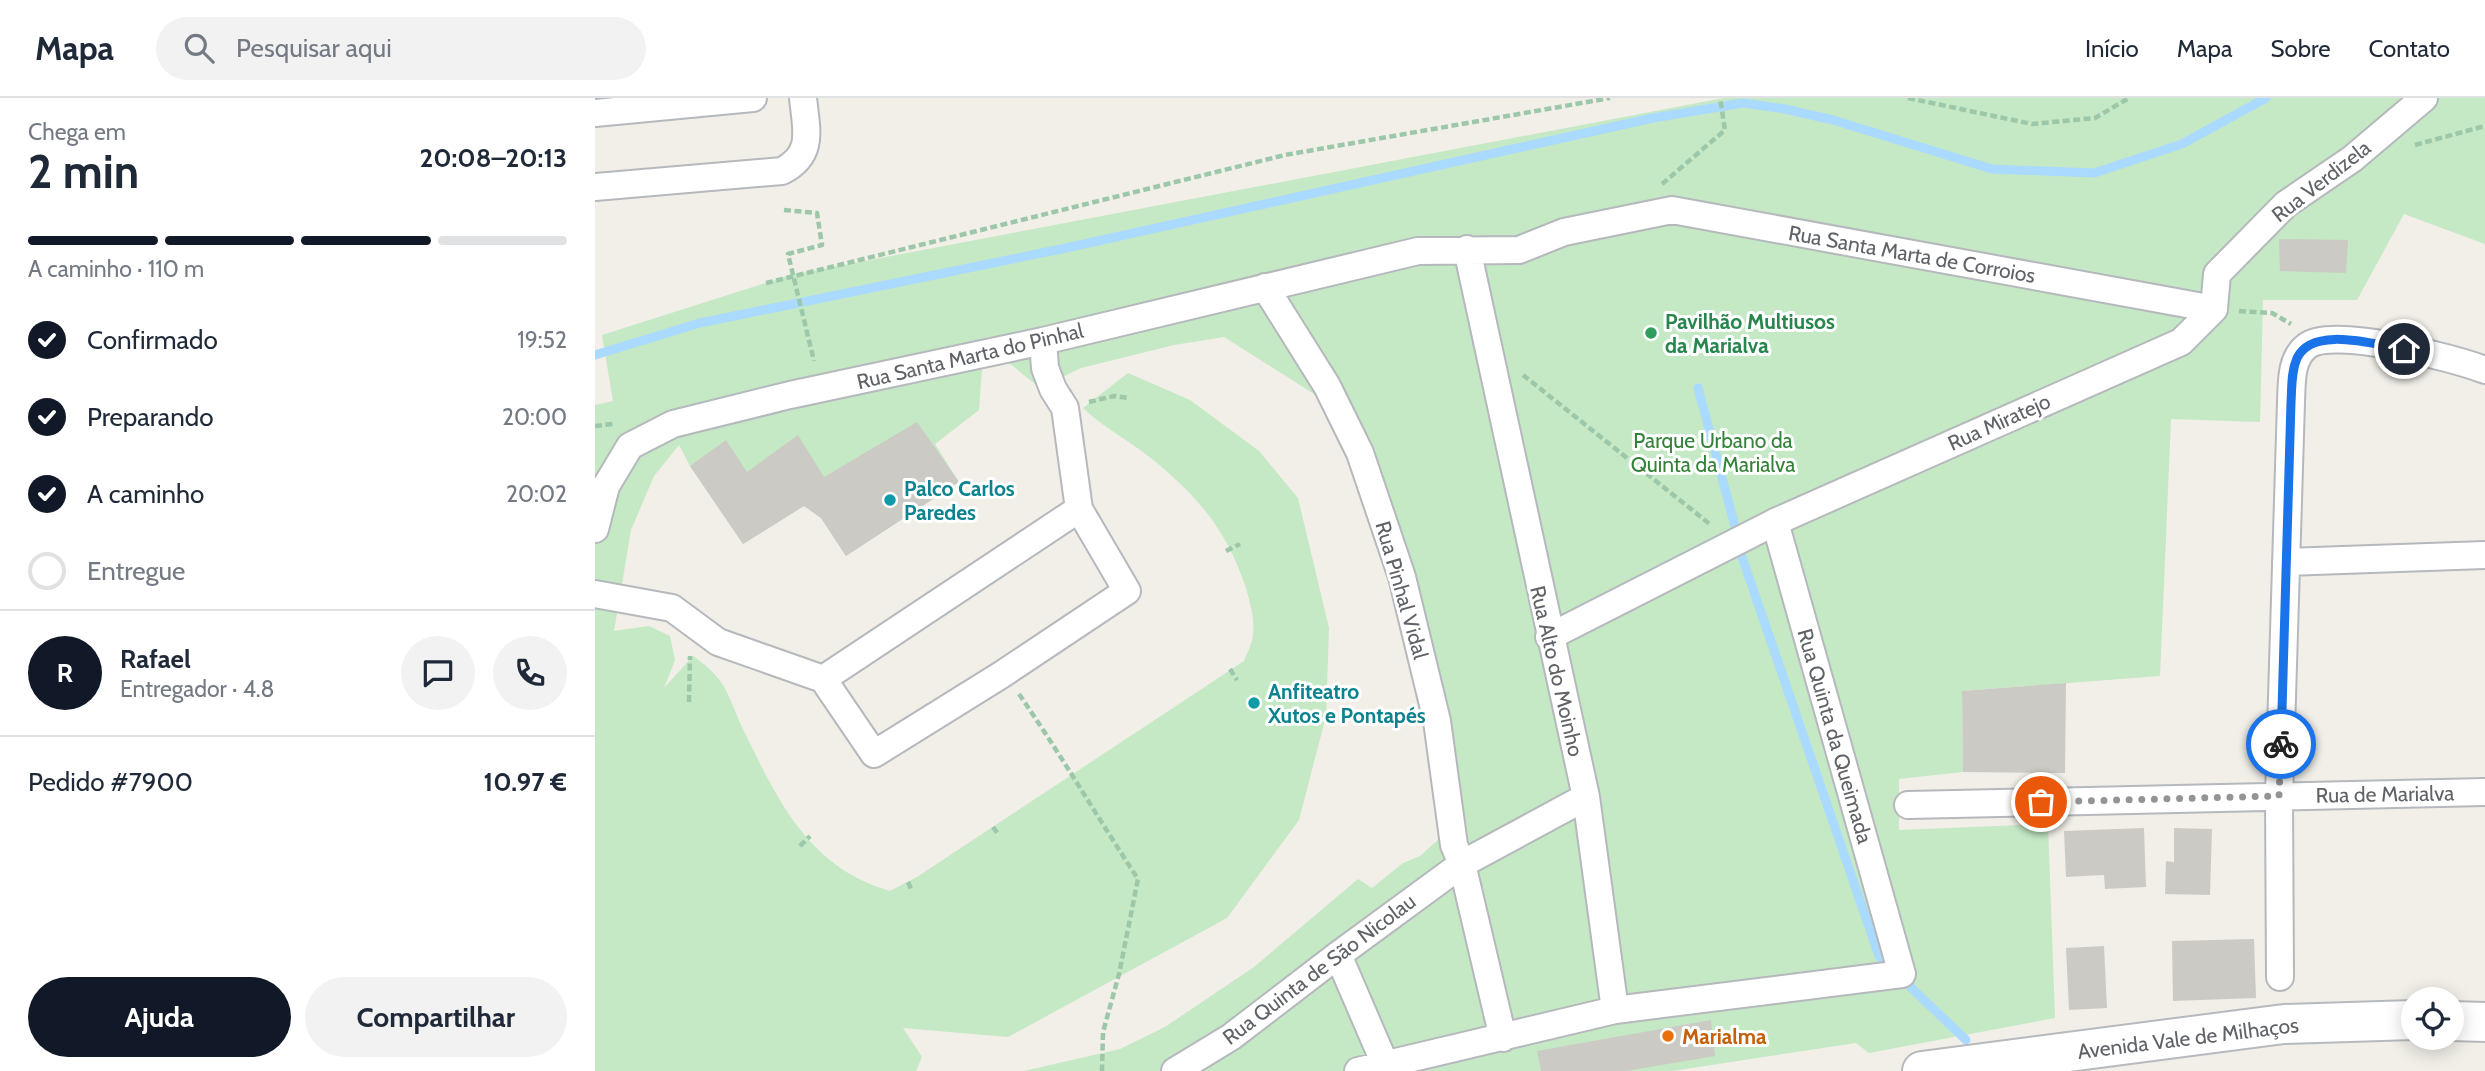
<!DOCTYPE html>
<html lang="pt">
<meta charset="utf-8">
<style>
:root{--surface:#fff;--page:#f2f2f3;--text:#1f2937;--muted:#747a83;--line:#e0e1e3;--accent:#111827}
body{margin:0;font-family:Cabin,sans-serif;background:var(--page);color:var(--text);height:100vh;display:flex;flex-direction:column;font-size:26px;white-space:nowrap}
*{box-sizing:border-box;margin:0}
p{font-size:23px;color:var(--muted)}
.icon{flex:none;width:38px;height:38px;fill:none;stroke:currentColor;stroke-width:2;stroke-linecap:round;stroke-linejoin:round}
.map{position:relative;flex:1;overflow:hidden}
.sheet{display:flex;flex-direction:column;background:var(--surface);width:595px}
.sheet>*{flex:none}
.buttons{position:absolute;left:1806px;top:889px;display:grid;gap:14px}
.buttons a{display:grid;place-items:center;width:63px;height:63px;border-radius:50%;background:var(--surface);box-shadow:0 4px 18px #0003;font-size:35px}
.pin{position:absolute;display:grid;place-items:center;width:60px;height:60px;color:#fff;margin:-30px;border:4px solid #fff;border-radius:50%;box-shadow:0 2px 7px #0007}
.courier{position:absolute;display:grid;place-items:center;width:70px;height:70px;margin:-35px;border:5px solid #1a73e8;border-radius:50%;background:#fff;color:#222;box-shadow:0 2px 9px #0007}
.head em{font-style:normal;font-weight:700}
.head div{display:flex;flex-direction:column-reverse}
.head{display:flex;align-items:center;justify-content:space-between;height:119px;padding:0 28px}
h1{font-size:46px;font-weight:700;line-height:52px}
.bar{display:grid;grid-template-columns:repeat(4,1fr);gap:10px 7px;align-content:center;height:84px;padding:0 28px}
.bar i{height:9px;border-radius:5px;background:var(--line)}
.bar .selected{background:var(--accent)}
.bar p{grid-column:span 4}
.line{display:flex;align-items:center;gap:18px;padding:0 28px;border-top:2px solid var(--line)}
.line div{flex:1}
.round{display:grid;place-items:center;flex:none;width:74px;height:74px;border-radius:37px;background:var(--page)}
ol{padding:0 28px;list-style:none}
li{display:flex;align-items:center;gap:21px;height:77px}
li p{margin-inline-start:auto}
li .icon{padding:7px;border-radius:50%;background:var(--accent);color:#fff;stroke-width:4}
li:last-child{color:var(--muted)}
li i{width:38px;height:38px;border:4px solid var(--line);border-radius:50%}
.cta{display:flex;gap:14px;margin-top:auto;padding:14px 28px}
.cta a{flex:1;height:80px;border-radius:42px;background:var(--accent);color:#fff;font-size:28px;font-weight:700;line-height:80px;text-align:center}
.cta a+a{background:var(--page);color:var(--text)}
header{display:flex;align-items:center;gap:42px;box-sizing:border-box;height:98px;padding:0 35px;background:var(--surface);border-bottom:2px solid var(--line)}
header strong{font-size:33px}
nav{display:flex;gap:38px;margin-inline-start:auto;font-size:24px}
.search{width:490px;height:63px;background:var(--page);display:flex;align-items:center;gap:18px;box-sizing:border-box;padding:0 24px;border-radius:38px;color:var(--muted);font-size:26px}
main{display:flex;flex:1;min-height:0}
.map>svg:first-child{display:block}
</style>
<header>
<strong>Mapa</strong>
<div class="search"><svg class="icon" aria-label="search" viewBox="0 0 24 24"><circle cx="10" cy="10" r="6"/><path d="M15 15l6 6"/></svg>Pesquisar aqui</div>
<nav><a>Início</a><a>Mapa</a><a>Sobre</a><a>Contato</a></nav>
</header>
<main>
<section class="sheet">
<div class="head"><div><h1>2 min</h1><p>Chega em</p></div><em>20:08–20:13</em></div>
<div class="bar"><i class="selected"></i><i class="selected"></i><i class="selected"></i><i></i><p>A caminho · 110 m</p></div>
<ol>
<li><svg class="icon" aria-label="check" viewBox="0 0 24 24"><path d="M5 12l5 5 9-10"/></svg>Confirmado<p>19:52</p></li>
<li><svg class="icon" aria-label="check" viewBox="0 0 24 24"><path d="M5 12l5 5 9-10"/></svg>Preparando<p>20:00</p></li>
<li><svg class="icon" aria-label="check" viewBox="0 0 24 24"><path d="M5 12l5 5 9-10"/></svg>A caminho<p>20:02</p></li>
<li><i></i>Entregue</li>
</ol>
<div class="line" style="height:126px"><b class="round" style="background:var(--accent);color:#fff">R</b><div><b>Rafael</b><p>Entregador · 4.8</p></div><a class="round"><svg class="icon" aria-label="chat" viewBox="0 0 24 24"><path d="M4 5h16v11H9l-5 4z"/></svg></a><a class="round"><svg class="icon" aria-label="phone" viewBox="0 0 24 24"><path d="M5 4h4l2 5-3 2q2 4 5 5l2-3 5 2v4C11 20 4 13 5 4z"/></svg></a></div>
<div class="line" style="height:91px"><div>Pedido #7900</div><b>10.97 €</b></div>
<div class="cta"><a>Ajuda</a><a>Compartilhar</a></div>
</section>
<div class="map">
<svg width="1890" height="973" viewBox="0 0 1890 973">
<rect width="100%" height="100%" fill="#f1efe8"/>
<path fill="#c5e8c5" d="M1129 0H1890V146L1809 116 1762 202H1668L1665 324 1576 321 1565 578 1367 593 1368 674 1304 681V732L1453 726 1460 920 1274 955 1261 945 1077 973H429L525 951 570 929 659 869 763 781 777 790 808 765 825 758 843 742 840 677 821 576 783 438 753 349 727 301 629 239 579 247 486 270 445 290 414 265 387 271 384 312 340 346 364 384 251 458 226 420 209 408 148 446 95 368 84 347 59 378 36 432 19 533 54 528 75 538 80 562 69 590 98 558C106 564 116 571 122 579 133 591 139 612 146 627 181 698 211 769 295 793L322 779 649 563C652 555 657 546 658 537 660 521 655 505 651 490 632 433 604 399 557 361 535 343 509 330 488 310L533 275 595 302 664 353 703 400 734 530 731 618 704 722 632 820 413 939 308 930 327 959 321 973H0V307L18 303 7 237 196 177Z"/>
<g fill="none" stroke-linecap="round" stroke-linejoin="round">
<path stroke="#aadaff" stroke-width="9" d="M0 257 105 225 471 150 1058 20 1148 5 1190 11 1238 22 1397 71 1499 75 1587 46 1671 0
M1103 290 1141 432
M1147 459 1284 858 1296 870
M1306 880 1371 942"/>
</g>
<path fill="#cccac5" d="M1684 141 1753 142 1751 175 1685 173Z
M322 324 364 384 251 458 226 420 209 408 148 446 95 368 131 342 152 374 203 337 229 379Z
M1471 585 1470 675 1368 674 1367 593Z
M1549 730 1551 789 1510 791 1509 777 1471 779 1469 733Z
M1579 730 1617 731 1615 797 1570 796 1571 763 1579 764Z
M1659 841 1661 900 1578 903 1577 843Z
M1509 848 1512 910 1474 912 1471 850Z
M1116 922 1120 958 1031 973H946L942 953Z"/>
<g fill="none" stroke-linecap="round" stroke-linejoin="round">
<g stroke="#b5b8bc" stroke-width="30">
<path id="street" d="M0 15 158 0
M0 89 187 73C220 56 211 31 208 0
M872 151 991 699 1020 912
M670 189 732 288 765 355 807 479 842 623 859 747 867 766 908 940
M1619 211 1622 176 1691 106 1757 61 1829 0
M1180 424 1586 244 1619 211
M0 431 11 388 35 348 78 326 195 297 448 243 823 153 924 152 969 134 1077 112 1619 211
M1691 464 1890 457
M0 496 77 510 123 544 228 581 279 656 406 577 532 493 484 411 470 310 458 291 450 270 448 243
M228 581 484 411
M1313 707 1890 694
M743 857 790 966
M1685 879 1684 698 1696 304C1697 285 1695 261 1712 248 1737 228 1859 260 1890 272
M580 973 636 939 743 857 867 766 991 699
M763 973 1020 912 1307 876 1180 424 954 539"/>
</g>
<g stroke="#b6babf" stroke-width="42">
<path id="secondary" d="M1857 923 1890 924
M1327 973 1689 926 1818 922"/>
</g>
<path stroke="#9cc7a9" stroke-width="4.5" stroke-dasharray="7 3.5" stroke-linecap="butt" d="M1313 0 1437 26 1500 20 1534 0
M1820 47 1890 28
M1067 86 1130 32 1125 0
M189 112 222 115 227 147 193 156 219 263
M171 185 690 57 1015 0
M1644 213 1677 215 1696 226
M928 277 1116 427
M494 304 519 298 533 300
M0 328 18 326
M631 453 645 446
M635 571 642 582
M424 596C466 657 503 720 543 781L524 876 508 934 507 973
M94 604 95 558
M398 729 403 736
M205 748 215 738
M313 784 317 793"/>
<use href="#street" stroke="#fff" stroke-width="26"/>
<use href="#secondary" stroke="#fff" stroke-width="38"/>
</g>
<g fill="none" stroke-linecap="round" stroke-linejoin="round">
<path stroke="#929495" stroke-width="7" stroke-dasharray="0 12.6" d="M1446 704 1684 698 1686 646"/>
<path stroke="#1a73e8" stroke-width="9" d="M1686 646 1696 304C1697 289 1696 274 1702 260 1718 227 1780 247 1809 251"/>
</g>
<circle fill="#2e9e5b" stroke="#fff" stroke-width="2.5" cx="1056" cy="235" r="7"/>
<g fill="#0f9aa8" stroke="#fff" stroke-width="2.5">
<circle cx="295" cy="402" r="7"/>
<circle cx="659" cy="605" r="7"/>
</g>
<circle fill="#e8710a" stroke="#fff" stroke-width="2.5" cx="1073" cy="938" r="7"/>
<g text-anchor="middle" dominant-baseline="central" stroke-width="6" stroke-linejoin="round" paint-order="stroke">
<g font-size="21" fill="#5f6368" stroke="#fff">
<text transform="translate(1726 83) rotate(-38)">Rua Verdizela</text>
<text transform="translate(1317 156) rotate(10)">Rua Santa Marta de Corroios</text>
<text transform="translate(375 258) rotate(-13)">Rua Santa Marta do Pinhal</text>
<text transform="translate(1404 324) rotate(-24)">Rua Miratejo</text>
<text transform="translate(807 492) rotate(74)">Rua Pinhal Vidal</text>
<text transform="translate(962 573) rotate(77)">Rua Alto do Moinho</text>
<text transform="translate(1240 638) rotate(74)">Rua Quinta da Queimada</text>
<text transform="translate(1790 696) rotate(-1)">Rua de Marialva</text>
<text transform="translate(724 871) rotate(-37)">Rua Quinta de São Nicolau</text>
<text transform="translate(1593 940) rotate(-7)">Avenida Vale de Milhaços</text>
</g>
<g font-size="21" font-weight="bold" fill="#27864d" stroke="#fff" text-anchor="start">
<text x="1070" y="223">Pavilhão Multiusos<tspan x="1070" dy="24">da Marialva</tspan></text>
</g>
<g font-size="21" fill="#348238" stroke="#fff">
<text x="1118" y="342">Parque Urbano da<tspan x="1118" dy="24">Quinta da Marialva</tspan></text>
</g>
<g font-size="21" font-weight="bold" fill="#0d838f" stroke="#fff" text-anchor="start">
<text x="309" y="390">Palco Carlos<tspan x="309" dy="24">Paredes</tspan></text>
<text x="673" y="593">Anfiteatro<tspan x="673" dy="24">Xutos e Pontapés</tspan></text>
</g>
<g font-size="21" font-weight="bold" fill="#c56008" stroke="#fff" text-anchor="start">
<text x="1087" y="938">Marialma</text>
</g>
</g>
</svg>
<div class="buttons">
<a><svg class="icon" aria-label="locate" viewBox="0 0 24 24"><circle cx="12" cy="12" r="6"/><path d="M12 2v4M12 18v4M2 12h4M18 12h4"/></svg></a>
</div>
<div class="pin" style="left:1446px;top:704px;background:#ea580c"><svg class="icon" aria-label="bag" viewBox="0 0 24 24"><path d="M5 8h14l-1 12H6zM9 8a3 3 0 0 1 6 0"/></svg></div>
<div class="pin" style="left:1809px;top:251px;background:#1f2937"><svg class="icon" aria-label="home" viewBox="0 0 24 24"><path d="M3 11l9-7 9 7M6 9v11h12V9"/></svg></div>
<div class="courier" style="left:1686px;top:646px"><svg class="icon" aria-label="bike" viewBox="0 0 24 24"><circle cx="6" cy="16" r="4"/><circle cx="18" cy="16" r="4"/><path d="M6 16l4-8h5l3 8M10 8l3 8H6M13 5h3"/></svg></div>
</div>
</main>
